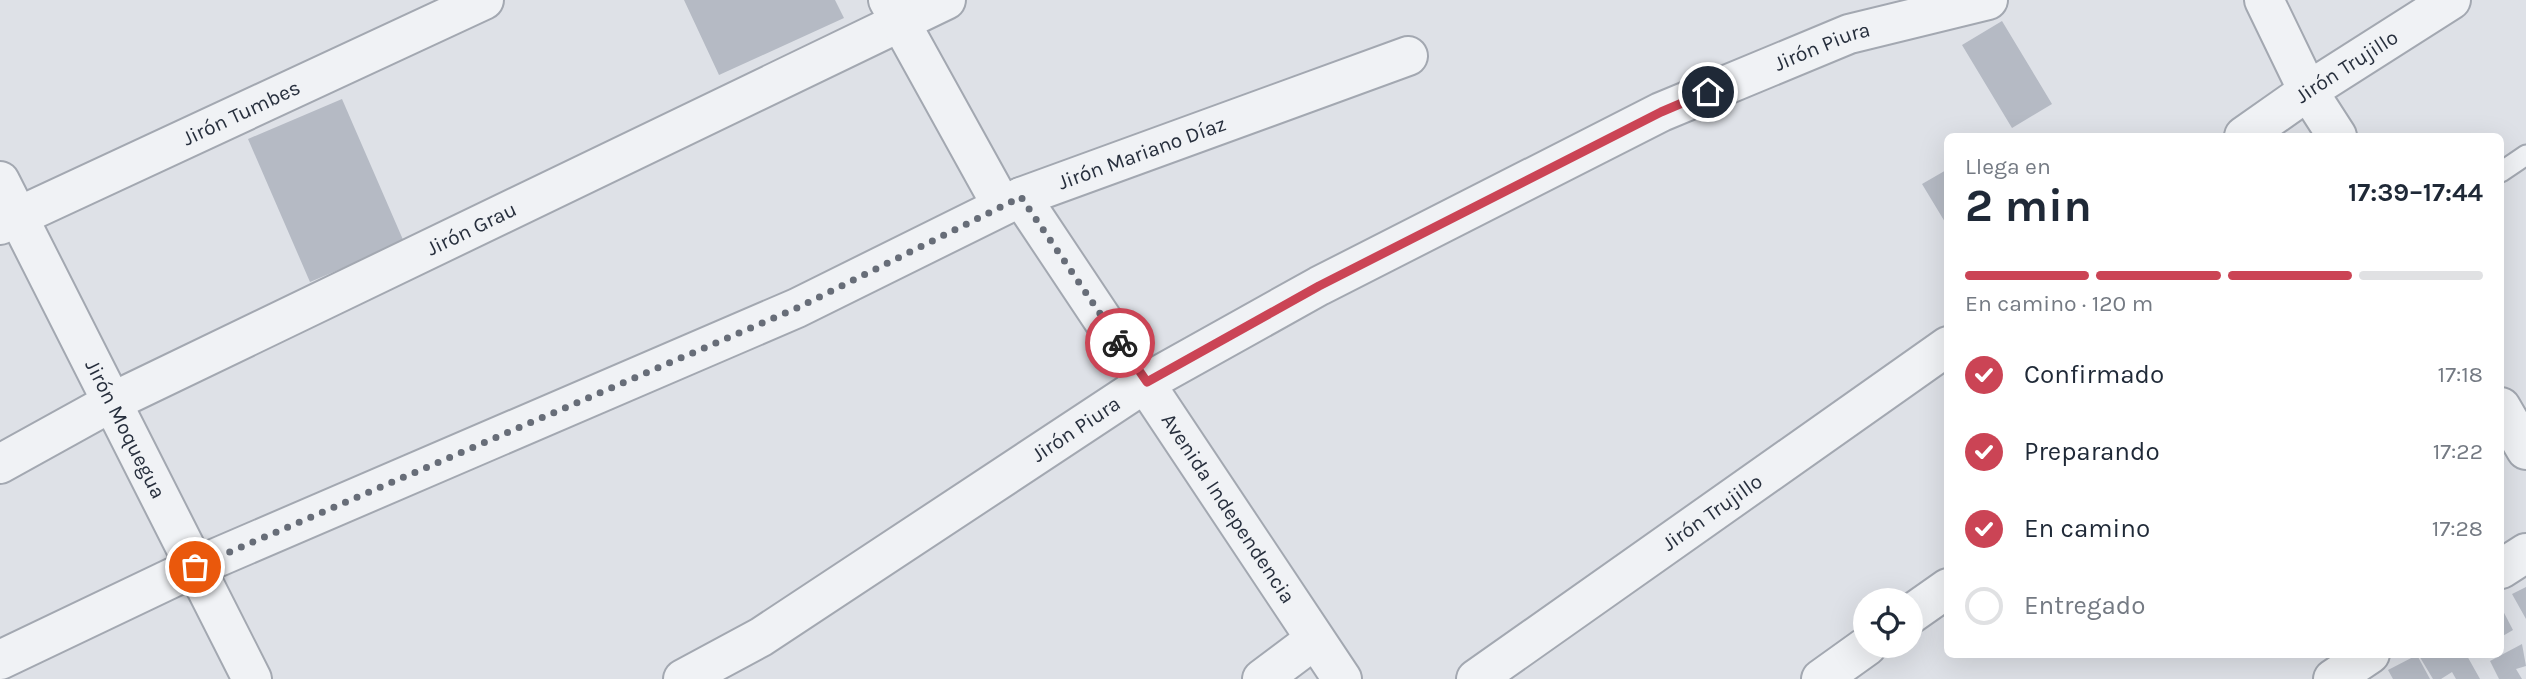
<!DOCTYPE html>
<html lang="es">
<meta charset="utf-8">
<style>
:root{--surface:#fff;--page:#f6f6f7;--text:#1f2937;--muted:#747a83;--line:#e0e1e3;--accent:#cb4455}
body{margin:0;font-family:Karla,sans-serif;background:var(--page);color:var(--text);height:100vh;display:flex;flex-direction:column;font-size:26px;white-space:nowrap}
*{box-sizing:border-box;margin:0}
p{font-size:23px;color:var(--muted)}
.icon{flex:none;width:38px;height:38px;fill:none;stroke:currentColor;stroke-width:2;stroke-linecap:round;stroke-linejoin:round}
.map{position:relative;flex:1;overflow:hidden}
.details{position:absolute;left:1944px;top:133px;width:560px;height:525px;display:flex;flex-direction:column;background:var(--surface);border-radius:10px;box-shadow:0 7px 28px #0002}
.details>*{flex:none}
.fabs{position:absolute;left:1853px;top:588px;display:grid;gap:14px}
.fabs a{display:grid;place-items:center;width:70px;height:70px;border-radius:50%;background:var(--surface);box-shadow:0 7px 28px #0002;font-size:35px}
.pin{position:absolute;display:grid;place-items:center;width:60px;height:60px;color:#fff;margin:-30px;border:4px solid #fff;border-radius:50%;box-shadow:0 2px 7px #0007}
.courier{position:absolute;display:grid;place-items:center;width:70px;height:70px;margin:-35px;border:5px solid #cb4455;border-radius:50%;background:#fff;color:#222;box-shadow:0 2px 9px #0007}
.summary em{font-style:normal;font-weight:700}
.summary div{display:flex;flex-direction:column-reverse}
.summary{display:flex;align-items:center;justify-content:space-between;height:119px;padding:0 21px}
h1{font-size:46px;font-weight:700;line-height:52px}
.bar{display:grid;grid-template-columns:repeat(4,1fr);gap:10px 7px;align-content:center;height:84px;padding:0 21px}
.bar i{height:9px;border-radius:5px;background:var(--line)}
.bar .active{background:var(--accent)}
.bar p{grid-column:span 4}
ol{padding:0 21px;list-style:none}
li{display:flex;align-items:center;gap:21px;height:77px}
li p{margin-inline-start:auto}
li .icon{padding:7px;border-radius:50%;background:var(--accent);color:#fff;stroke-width:4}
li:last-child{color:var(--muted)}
li i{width:38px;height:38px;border:4px solid var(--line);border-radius:50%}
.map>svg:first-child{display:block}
</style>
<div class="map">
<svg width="2526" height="679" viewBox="0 0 2526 679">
<rect width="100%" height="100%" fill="#dee1e7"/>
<path fill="#b5bac4" d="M684 0H835L844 18 719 75Z
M2002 21 2052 104 2012 128 1962 45Z
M342 99 404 242 310 282 248 139Z
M1948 169V227L1922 184Z
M2526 587V619L2512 594Z
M2501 607 2513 630 2501 637Z
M2522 644 2526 666 2516 669 2522 679H2499L2490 661Z
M2418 654H2466L2480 679H2456L2452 672 2441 679H2433Z
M2417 655 2430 679H2393L2388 670Z"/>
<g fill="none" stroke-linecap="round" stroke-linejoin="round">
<g stroke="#a3a8b1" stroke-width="23">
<path id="service" d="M2501 172 2526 155"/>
</g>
<g stroke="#a3a8b1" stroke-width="42">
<g id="minor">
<path d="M2264 0 2308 91 2337 136"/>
<path id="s1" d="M0 181 252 679"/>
<path id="s2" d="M0 225 484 0"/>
<path d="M2501 407 2526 450"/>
<path id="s3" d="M0 464 112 402 946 0"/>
<path d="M1911 614 1948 588"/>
<path id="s4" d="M0 660 195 567 797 308 1021 197 1408 56"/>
<path id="s5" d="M683 679 761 637 1147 382 1319 286 1661 112 1849 34 1988 0"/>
<path d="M1262 679 1314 640"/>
<path d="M1821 679 1867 646"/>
</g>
</g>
<g stroke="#a3a8b1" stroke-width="42">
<g id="tertiary">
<path d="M888 0 1002 206"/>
<path id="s6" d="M2244 136 2308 91 2451 0"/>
<path id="s7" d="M1021 197 1342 679"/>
<path d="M2501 569 2526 553"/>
<path id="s8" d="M1476 679 1948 346"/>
<path d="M2333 679 2370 654"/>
</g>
</g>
<use href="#service" stroke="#f0f2f5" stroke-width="19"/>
<use href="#minor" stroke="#f0f2f5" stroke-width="38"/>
<use href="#tertiary" stroke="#f0f2f5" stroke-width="38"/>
</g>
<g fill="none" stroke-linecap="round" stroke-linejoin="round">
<path stroke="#676d78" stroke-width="7" stroke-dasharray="0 12.6" d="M195 567 797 308 1021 197 1120 343"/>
<path stroke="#cb4455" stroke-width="9" d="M1120 343 1147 382 1319 286 1661 112 1708 92"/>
</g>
<g text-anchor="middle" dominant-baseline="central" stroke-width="6" stroke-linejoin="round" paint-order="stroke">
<g font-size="21" fill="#272f3d" stroke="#edf0f5">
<text stroke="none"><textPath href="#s5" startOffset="1306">Jirón Piura</textPath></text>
<text stroke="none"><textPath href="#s6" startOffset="124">Jirón Trujillo</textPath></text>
<text stroke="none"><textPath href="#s2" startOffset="266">Jirón Tumbes</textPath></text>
<text stroke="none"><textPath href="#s4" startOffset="1250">Jirón Mariano Díaz</textPath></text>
<text stroke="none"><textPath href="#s3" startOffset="527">Jirón Grau</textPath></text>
<text stroke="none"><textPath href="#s5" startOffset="466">Jirón Piura</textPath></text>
<text stroke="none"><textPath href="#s1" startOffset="278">Jirón Moquegua</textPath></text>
<text stroke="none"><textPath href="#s7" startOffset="374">Avenida Independencia</textPath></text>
<text stroke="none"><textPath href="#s8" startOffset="289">Jirón Trujillo</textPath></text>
</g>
</g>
</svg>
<div class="fabs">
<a><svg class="icon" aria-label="locate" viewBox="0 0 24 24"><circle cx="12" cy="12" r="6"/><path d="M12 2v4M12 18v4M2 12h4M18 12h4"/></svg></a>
</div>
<div class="pin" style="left:195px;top:567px;background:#ea580c"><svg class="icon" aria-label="bag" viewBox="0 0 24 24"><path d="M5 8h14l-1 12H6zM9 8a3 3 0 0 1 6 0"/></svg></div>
<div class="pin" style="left:1708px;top:92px;background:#1f2937"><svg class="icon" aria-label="home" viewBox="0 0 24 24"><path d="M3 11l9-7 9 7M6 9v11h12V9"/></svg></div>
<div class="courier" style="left:1120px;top:343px"><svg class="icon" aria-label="bike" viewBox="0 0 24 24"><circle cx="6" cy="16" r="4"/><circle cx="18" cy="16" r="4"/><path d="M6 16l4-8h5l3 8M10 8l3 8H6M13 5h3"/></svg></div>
<section class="details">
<div class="summary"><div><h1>2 min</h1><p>Llega en</p></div><em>17:39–17:44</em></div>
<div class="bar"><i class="active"></i><i class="active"></i><i class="active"></i><i></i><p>En camino · 120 m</p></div>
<ol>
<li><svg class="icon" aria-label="check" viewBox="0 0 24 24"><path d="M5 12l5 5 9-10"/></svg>Confirmado<p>17:18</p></li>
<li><svg class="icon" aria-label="check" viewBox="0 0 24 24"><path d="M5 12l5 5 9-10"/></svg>Preparando<p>17:22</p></li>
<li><svg class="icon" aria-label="check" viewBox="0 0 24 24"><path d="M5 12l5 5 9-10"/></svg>En camino<p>17:28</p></li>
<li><i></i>Entregado</li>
</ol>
</section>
</div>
